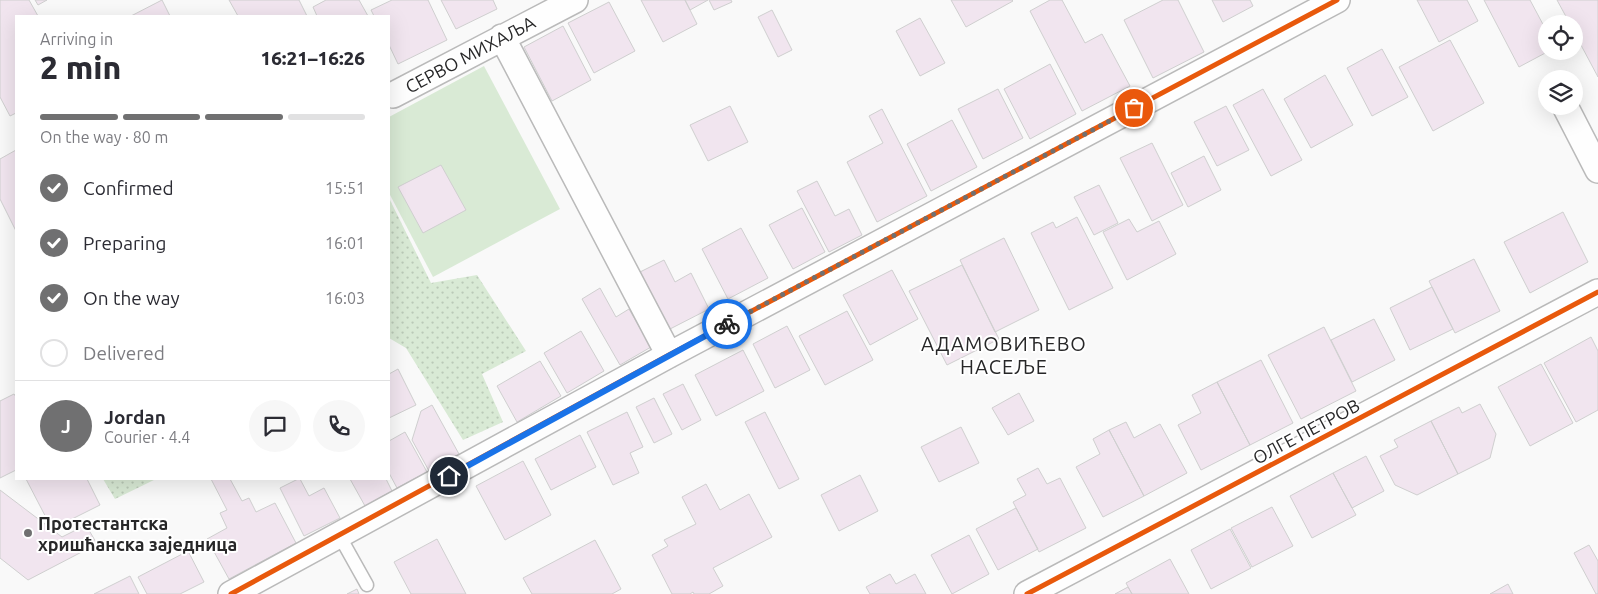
<!DOCTYPE html>
<meta charset="utf-8">
<style>
:root{--surface:#fff;--page:#f7f7f7;--text:#2b2b33;--muted:#7c7c81;--line:#e1e1e2;--accent:#707071}
body{margin:0;font-family:Ubuntu,sans-serif;background:var(--page);color:var(--text);height:100vh;display:flex;flex-direction:column;font-size:19px;white-space:nowrap}
*{box-sizing:border-box;margin:0}
p{font-size:16px;color:var(--muted)}
.icon{flex:none;width:28px;height:28px;fill:none;stroke:currentColor;stroke-width:2;stroke-linecap:round;stroke-linejoin:round}
.map{position:relative;flex:1;overflow:hidden}
.side{position:absolute;left:15px;top:15px;width:375px;height:465px;display:flex;flex-direction:column;background:var(--surface);border-radius:0px;box-shadow:0 5px 20px #0002}
.side>*{flex:none}
.fabs{position:absolute;left:1538px;top:15px;display:grid;gap:10px}
.fabs a{display:grid;place-items:center;width:45px;height:45px;border-radius:50%;background:var(--surface);box-shadow:0 5px 20px #0002;font-size:25px}
.pin{position:absolute;display:grid;place-items:center;width:42px;height:42px;color:#fff;margin:-21px;border:2px solid #fff;border-radius:50%;box-shadow:0 1px 5px #0007}
.courier{position:absolute;display:grid;place-items:center;width:50px;height:50px;margin:-25px;border:4px solid #1a73e8;border-radius:50%;background:#fff;color:#222;box-shadow:0 1px 6px #0007}
.head em{font-style:normal;font-weight:800}
.head div{display:flex;flex-direction:column-reverse}
.head{display:flex;align-items:center;justify-content:space-between;height:85px;padding:0 25px}
h1{font-size:32px;font-weight:800;line-height:38px}
.bar{display:grid;grid-template-columns:repeat(4,1fr);gap:8px 5px;align-content:center;height:60px;padding:0 25px}
.bar i{height:6px;border-radius:4px;background:var(--line)}
.bar .on{background:var(--accent)}
.bar p{grid-column:span 4}
.line{display:flex;align-items:center;gap:12px;padding:0 25px;border-top:1px solid var(--line)}
.line div{flex:1}
.round{display:grid;place-items:center;flex:none;width:52px;height:52px;border-radius:26px;background:var(--page)}
ol{padding:0 25px;list-style:none}
li{display:flex;align-items:center;gap:15px;height:55px}
li p{margin-inline-start:auto}
li .icon{padding:5px;border-radius:50%;background:var(--accent);color:#fff;stroke-width:4}
li:last-child{color:var(--muted)}
li i{width:28px;height:28px;border:2px solid var(--line);border-radius:50%}
.map>svg:first-child{display:block}
</style>
<div class="map">
<svg width="1598" height="594" viewBox="0 0 1598 594">
<defs>
<pattern id="grass-dots" width="8" height="8" patternUnits="userSpaceOnUse" patternTransform="scale(1.25)"><rect width="8" height="8" fill="#d9ead5"/><path d="M2 2h.1M6 6h.1" fill="none" stroke="#bac9b7" stroke-width="1.8" stroke-linecap="round"/></pattern>
</defs>
<rect width="100%" height="100%" fill="#f9f9f9"/>
<path fill="url(#grass-dots)" d="M389 198 431 283 477 275 526 351 482 374 503 422 463 440 406 348 389 338Z
M103 479H156L115 499Z"/>
<path fill="#d9ead5" d="M484 66 560 209 433 277 389 193V117Z"/>
<path fill="#f1e5ef" stroke="#cfcfcf" d="M0 0H29L38 16H16V113L10 116 0 97Z
M35 0H47L38 5Z
M162 0 170 16H131Z
M229 0H299L307 16H238Z
M326 0H359L368 16H317L313 7Z
M392 0H428L447 40 398 64 389 45V16H374L371 10Z
M441 0H493L497 9 456 29Z
M641 0H685L697 24 663 42Z
M685 0H708L690 10Z
M709 0H731L732 2 714 10Z
M951 0H1012L1013 1 966 27Z
M1050 0H1062L1085 43 1102 34 1130 86 1082 111 1030 11Z
M1163 0H1178L1204 52 1153 78 1124 20Z
M1212 0H1250L1253 6 1223 22Z
M1417 0H1467L1478 21 1439 42Z
M1484 0H1530L1546 30V51H1549L1519 67Z
M1557 0H1598V77L1574 32V24H1570Z
M609 2 635 51 594 73 568 23Z
M772 10 792 50 778 57 758 17Z
M920 18 945 63 920 76 896 31Z
M563 26 591 80 552 101 524 47Z
M1450 40 1484 103 1433 131 1399 67Z
M1382 49 1408 97 1372 116 1347 68Z
M1050 64 1076 114 1030 139 1004 89Z
M1325 75 1353 125 1311 148 1284 99Z
M998 89 1023 138 983 159 958 109Z
M1263 89 1302 160 1271 176 1233 105Z
M730 106 748 142 708 161 690 125Z
M1226 106 1249 150 1217 166 1194 122Z
M882 109 927 196 877 222 847 162 883 143 869 116Z
M952 120 977 167 931 191 907 144Z
M1152 143 1183 205 1152 221 1120 158Z
M16 150V231L0 199V159Z
M1204 156 1221 190 1188 207 1171 173Z
M441 165 466 210 423 233 398 187Z
M817 181 835 216 849 209 862 235 829 252 797 191Z
M1099 185 1118 223 1094 235 1074 197Z
M802 208 825 252 793 269 769 225Z
M1563 212 1588 262 1530 293 1504 242Z
M1077 217 1113 288 1069 310 1031 233 1053 222 1056 228Z
M1129 219 1137 232 1159 221 1176 254 1127 280 1103 232Z
M741 228 768 278 728 299 702 249Z
M1004 238 1039 310 995 332 960 260Z
M1474 259 1500 311 1455 333 1429 281Z
M664 260 675 282 691 273 709 309 670 329 640 272Z
M962 265 999 339 947 365 909 291Z
M892 270 918 319 870 345 843 295Z
M1432 287 1453 329 1410 350 1390 308Z
M600 288 616 317 629 309 651 347 620 365 582 299Z
M847 311 873 360 825 385 799 336Z
M1374 319 1395 360 1352 382 1331 340Z
M787 326 810 370 775 388 753 344Z
M1324 327 1356 391 1301 419 1268 355Z
M581 331 604 371 567 393 544 353Z
M1591 337 1598 351V410L1576 422 1544 363Z
M743 350 764 391 716 416 695 375Z
M1261 360 1293 423 1250 445 1217 382Z
M540 361 561 396 517 422 497 386Z
M1541 364 1573 423 1530 446 1498 387Z
M398 369 416 405 389 418V374Z
M1217 382 1250 445 1201 470 1178 425 1201 413 1192 395Z
M683 384 701 420 682 430 663 394Z
M1019 393 1034 421 1008 435 992 408Z
M14 394 16 397V470L0 478V401Z
M654 398 672 434 654 443 636 407Z
M1480 404 1496 434 1490 458 1458 474 1431 421 1459 407 1462 413Z
M432 405 459 454 429 471 412 440 421 411Z
M627 412 643 447 630 453 639 473 613 485 587 432Z
M765 412 799 479 779 489 745 422Z
M1431 421 1458 474 1417 495 1395 485 1380 456 1398 447 1394 440Z
M1126 422 1134 438 1160 424 1187 473 1144 496 1109 430Z
M961 427 979 463 939 482 921 447Z
M1109 430 1144 496 1103 517 1076 467 1100 454 1093 439Z
M405 432 427 472 397 488 389 473V441Z
M580 435 596 467 551 490 535 459Z
M1366 456 1384 491 1352 508 1333 473Z
M523 461 551 515 505 540 476 486Z
M1038 468 1047 484 1060 478 1086 528 1039 552 1013 502 1026 495 1017 479Z
M1333 473 1356 515 1312 538 1290 496Z
M860 475 878 511 839 531 821 495Z
M26 479H87L100 505 52 529Z
M211 479H230L242 501 249 498 256 512 275 503 296 543 229 579 207 539 227 528 220 513 227 510Z
M298 479H300L309 496 324 488 340 518 304 536 280 488Z
M350 479H386L392 491 365 506Z
M706 484 720 510 749 494 772 537 713 568 723 586 709 594H694L693 592 690 594H672L652 555 668 546 664 540 696 524 682 497Z
M0 490 62 537 86 525 97 544 28 580 0 558Z
M1272 507 1293 546 1252 567 1231 528Z
M1016 508 1038 549 998 570 976 529Z
M1230 529 1251 568 1211 589 1191 550Z
M969 535 989 574 952 594 931 555Z
M437 539 466 594H411L394 562Z
M595 540 621 589 612 594H532L523 578Z
M1589 545 1598 561V594H1596L1574 553Z
M188 551 204 582 180 594H147L138 577Z
M1170 559 1189 594H1132L1126 583Z
M890 574 896 584 915 574 926 594H870L866 587Z
M130 576 139 594H94Z
M1508 584 1513 594H1490Z
M1128 587 1132 594H1115Z
M357 589 359 594H347Z"/>
<g fill="none" stroke-linecap="round" stroke-linejoin="round">
<g stroke="#bababa" stroke-width="15">
<path id="lane" d="M339 535 367 585"/>
</g>
<g stroke="#bababa" stroke-width="28">
<path id="street" d="M502 37 669 355
M393 95 575 0
M1565 106 1598 170
M231 594 669 355 1337 0
M1027 594 1598 292"/>
</g>
<use href="#lane" stroke="#fefefe" stroke-width="12"/>
<use href="#street" stroke="#fefefe" stroke-width="25"/>
<g stroke="#fff" stroke-width="8">
<path id="cycleway" d="M231 594 669 355 1337 0
M1027 594 1598 292"/>
</g>
<use href="#cycleway" stroke="#e8590c" stroke-width="5"/>
</g>
<g fill="none" stroke-linecap="round" stroke-linejoin="round">
<path stroke="#707071" stroke-width="5" stroke-dasharray="0 9" d="M727 324 1134 108"/>
<path stroke="#1a73e8" stroke-width="6" d="M449 476 727 324"/>
</g>
<circle fill="#707071" stroke="#fff" stroke-width="2" cx="28" cy="533" r="5"/>
<g text-anchor="middle" dominant-baseline="central" stroke-width="4" stroke-linejoin="round" paint-order="stroke">
<g font-size="18" fill="#272728" stroke="#fff">
<text transform="translate(470 54) rotate(-28)">СЕРВО МИХАЉА</text>
<text transform="translate(1306 431) rotate(-28)">ОЛГЕ ПЕТРОВ</text>
</g>
<g font-size="18" font-weight="bold" fill="#272728" stroke="#fff" text-anchor="start">
<text x="38" y="523">Протестантска<tspan x="38" dy="21">хришћанска заједница</tspan></text>
</g>
<g font-size="20" letter-spacing="1" fill="#272728" stroke="#fff">
<text x="1004" y="343">АДАМОВИЋЕВО<tspan x="1004" dy="23">НАСЕЉЕ</tspan></text>
</g>
</g>
</svg>
<div class="fabs">
<a><svg class="icon" aria-label="locate" viewBox="0 0 24 24"><circle cx="12" cy="12" r="6"/><path d="M12 2v4M12 18v4M2 12h4M18 12h4"/></svg></a>
<a><svg class="icon" aria-label="layers" viewBox="0 0 24 24"><path d="M12 4l9 5-9 5-9-5zM3 14l9 5 9-5"/></svg></a>
</div>
<div class="pin" style="left:1134px;top:108px;background:#ea580c"><svg class="icon" aria-label="bag" viewBox="0 0 24 24"><path d="M5 8h14l-1 12H6zM9 8a3 3 0 0 1 6 0"/></svg></div>
<div class="pin" style="left:449px;top:476px;background:#1f2937"><svg class="icon" aria-label="home" viewBox="0 0 24 24"><path d="M3 11l9-7 9 7M6 9v11h12V9"/></svg></div>
<div class="courier" style="left:727px;top:324px"><svg class="icon" aria-label="bike" viewBox="0 0 24 24"><circle cx="6" cy="16" r="4"/><circle cx="18" cy="16" r="4"/><path d="M6 16l4-8h5l3 8M10 8l3 8H6M13 5h3"/></svg></div>
<section class="side">
<div class="head"><div><h1>2 min</h1><p>Arriving in</p></div><em>16:21–16:26</em></div>
<div class="bar"><i class="on"></i><i class="on"></i><i class="on"></i><i></i><p>On the way · 80 m</p></div>
<ol>
<li><svg class="icon" aria-label="check" viewBox="0 0 24 24"><path d="M5 12l5 5 9-10"/></svg>Confirmed<p>15:51</p></li>
<li><svg class="icon" aria-label="check" viewBox="0 0 24 24"><path d="M5 12l5 5 9-10"/></svg>Preparing<p>16:01</p></li>
<li><svg class="icon" aria-label="check" viewBox="0 0 24 24"><path d="M5 12l5 5 9-10"/></svg>On the way<p>16:03</p></li>
<li><i></i>Delivered</li>
</ol>
<div class="line" style="height:90px"><b class="round" style="background:var(--accent);color:#fff">J</b><div><b>Jordan</b><p>Courier · 4.4</p></div><a class="round"><svg class="icon" aria-label="chat" viewBox="0 0 24 24"><path d="M4 5h16v11H9l-5 4z"/></svg></a><a class="round"><svg class="icon" aria-label="phone" viewBox="0 0 24 24"><path d="M5 4h4l2 5-3 2q2 4 5 5l2-3 5 2v4C11 20 4 13 5 4z"/></svg></a></div>
</section>
</div>
